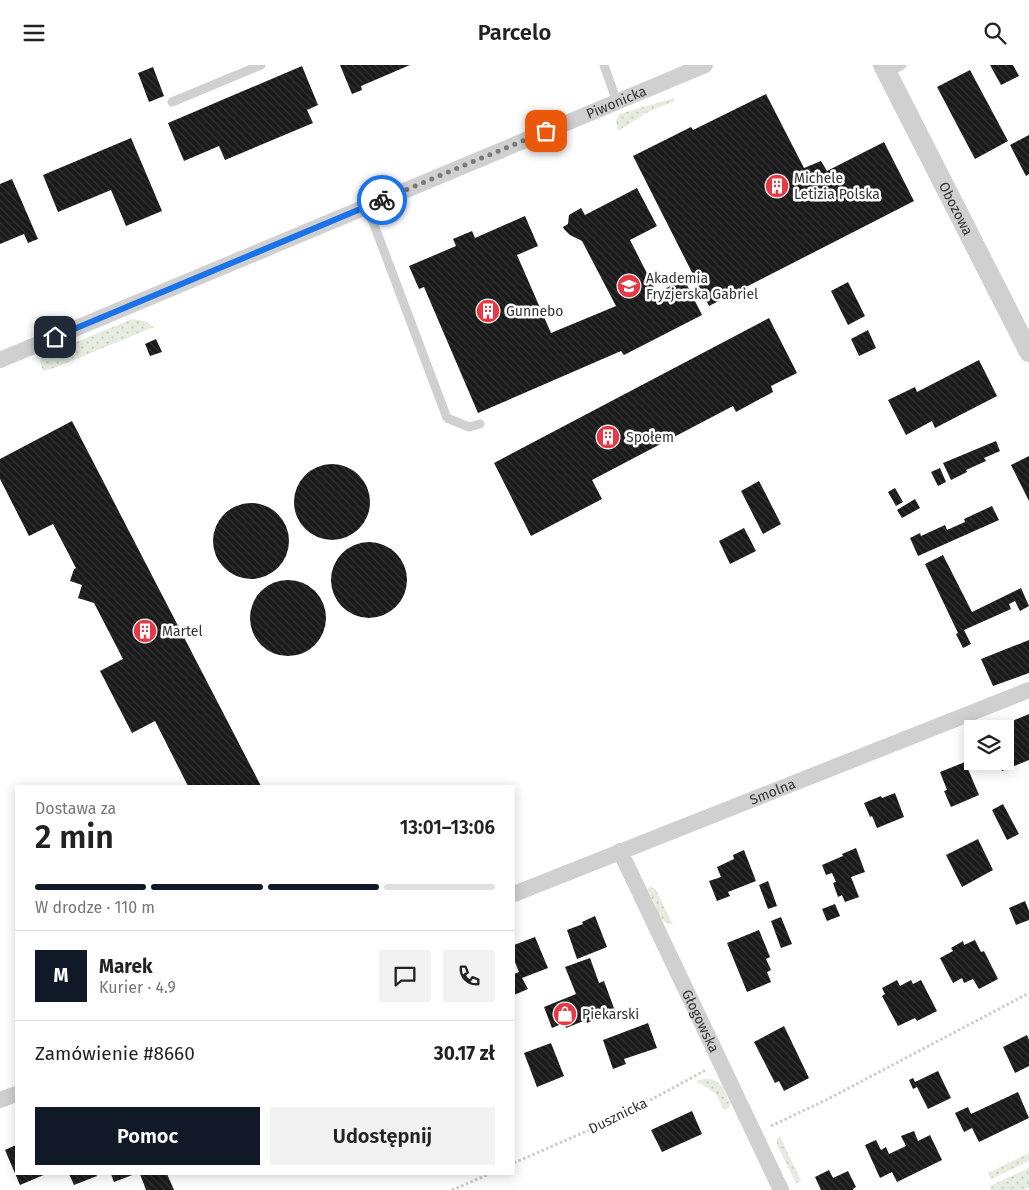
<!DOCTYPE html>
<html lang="pl">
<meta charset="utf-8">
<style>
:root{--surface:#fff;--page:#f2f2f2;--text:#222;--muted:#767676;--line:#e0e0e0;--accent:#111827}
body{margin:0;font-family:"Fira Sans",sans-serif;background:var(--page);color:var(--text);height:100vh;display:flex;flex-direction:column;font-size:19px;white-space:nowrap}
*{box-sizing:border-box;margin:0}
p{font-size:16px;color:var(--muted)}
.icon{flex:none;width:28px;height:28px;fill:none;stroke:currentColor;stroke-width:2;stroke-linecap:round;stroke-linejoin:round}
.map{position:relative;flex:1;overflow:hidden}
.side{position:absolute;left:15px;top:720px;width:500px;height:390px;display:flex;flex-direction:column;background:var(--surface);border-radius:0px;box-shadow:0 2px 12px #0003}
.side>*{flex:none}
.buttons{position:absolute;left:964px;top:655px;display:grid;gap:10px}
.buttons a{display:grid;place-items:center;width:50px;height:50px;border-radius:0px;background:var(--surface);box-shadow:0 2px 12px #0003;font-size:25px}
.pin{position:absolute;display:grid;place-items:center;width:42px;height:42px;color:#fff;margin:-21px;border-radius:10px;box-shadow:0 2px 8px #0006}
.courier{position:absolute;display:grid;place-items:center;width:50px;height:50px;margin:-25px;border:4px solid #1a73e8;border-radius:50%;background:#fff;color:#222;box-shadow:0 1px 6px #0007}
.headline em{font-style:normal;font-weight:600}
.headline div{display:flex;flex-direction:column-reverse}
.headline{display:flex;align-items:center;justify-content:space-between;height:85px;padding:0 20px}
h1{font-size:32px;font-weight:600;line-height:38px}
.bar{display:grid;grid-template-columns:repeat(4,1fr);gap:8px 5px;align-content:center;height:60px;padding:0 20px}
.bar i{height:6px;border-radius:4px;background:var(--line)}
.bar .on{background:var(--accent)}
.bar p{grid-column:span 4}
.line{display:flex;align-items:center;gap:12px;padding:0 20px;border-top:1px solid var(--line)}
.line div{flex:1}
.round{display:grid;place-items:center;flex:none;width:52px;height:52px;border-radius:0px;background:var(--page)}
.primary-button{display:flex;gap:10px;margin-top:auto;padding:10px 20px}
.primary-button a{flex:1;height:58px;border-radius:0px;background:var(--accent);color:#fff;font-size:20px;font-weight:600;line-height:58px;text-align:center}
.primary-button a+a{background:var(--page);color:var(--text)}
header{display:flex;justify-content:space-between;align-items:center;height:65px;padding:0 20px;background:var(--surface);font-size:22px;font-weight:600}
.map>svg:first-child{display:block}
</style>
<header><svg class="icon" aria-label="menu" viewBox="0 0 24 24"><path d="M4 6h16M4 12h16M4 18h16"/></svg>Parcelo<svg class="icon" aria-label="search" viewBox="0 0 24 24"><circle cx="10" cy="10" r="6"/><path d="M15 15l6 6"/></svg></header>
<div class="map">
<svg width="1029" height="1125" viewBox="0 0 1029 1125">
<defs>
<pattern id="green-dots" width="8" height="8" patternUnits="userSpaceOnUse" patternTransform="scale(1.25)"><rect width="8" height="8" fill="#e6ecdf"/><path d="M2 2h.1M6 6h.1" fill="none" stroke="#c6cbc0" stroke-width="1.8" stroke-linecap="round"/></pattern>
<pattern id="building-back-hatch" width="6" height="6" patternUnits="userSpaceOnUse" patternTransform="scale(1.25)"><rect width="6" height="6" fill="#1a1a1a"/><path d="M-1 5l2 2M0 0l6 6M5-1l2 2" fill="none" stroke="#333"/></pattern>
</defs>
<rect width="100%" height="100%" fill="#fff"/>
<path fill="url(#green-dots)" d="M674 33 675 36 650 46 618 66 616 55 619 49Z
M132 254 145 256 154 262 54 303 43 306 40 296 43 291Z
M651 822 656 825 673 860 661 855 647 823Z
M704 1014C720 1012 724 1026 730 1038L729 1043 724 1045 715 1028 696 1016Z
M780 1071 801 1116 796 1118 777 1080V1074Z
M1029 1088V1096L991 1114 988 1108Z
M1029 1103V1123L1025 1125H991L990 1121Z"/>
<path fill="url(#building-back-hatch)" d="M340 0H410L361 21 362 25 352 29Z
M990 0H1013L1019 11 1001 20Z
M302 1 318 40 307 45 313 58 225 95 219 81 184 96 168 58Z
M153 2 164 31 149 37 138 8Z
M970 5 1008 76 975 94 937 22Z
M766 29 804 103 821 96 827 106 884 77 914 136 709 241 633 91 691 62 693 65Z
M1029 70V109L1026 111 1010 80Z
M131 73 162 146 126 161 111 125 58 147 43 110Z
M12 114 38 174 28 178 24 169 0 179V119Z
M637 123 657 161 630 175 657 228 684 214 702 250 624 290 621 286 478 348 424 222 419 224 409 201 456 181 453 174 472 166 475 173 525 151 538 181 517 190 551 268 616 241 582 176 570 170 564 164 563 162 568 159 569 150 581 143 585 150Z
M848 217 865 251 848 260 831 226Z
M769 253 797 308 771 321 773 327 736 347 733 341 592 415 602 434 531 471 494 398Z
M868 265 876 283 859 291 851 274Z
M156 274 162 287 150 291 145 279Z
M979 295 997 331 935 363 932 356 906 370 888 335 915 322 917 327Z
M72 356 116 441 261 721H188L155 656 132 668 100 606 123 594 94 538 78 533 82 520 70 516 74 504 76 503 53 459 29 471 0 414V394Z
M996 376 1000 386 984 393 986 396 966 405 967 407 951 415 943 398Z
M1029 391V436L1011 400Z
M294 437a38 38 0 1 1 76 0a38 38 0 1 1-76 0Z
M940 403 946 417 938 421 931 407Z
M759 416 781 459 763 469 741 426Z
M895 423 903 437 896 441 888 427Z
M915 434 920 443 902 453 897 445Z
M213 476a38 38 0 1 1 76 0a38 38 0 1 1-76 0Z
M992 441 999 455 918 491 910 473 920 468 921 471 945 460 947 465 965 457 964 454Z
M744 463 756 486 730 499 719 476Z
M331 515a38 38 0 1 1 76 0a38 38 0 1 1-76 0Z
M943 490 972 547 1021 523 1029 541 1020 546 1015 536 1009 539 1011 544 964 565 971 579 963 583 956 569 958 568 925 499Z
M250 553a38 38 0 1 1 76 0a38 38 0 1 1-76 0Z
M1029 575V608L993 621 981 594Z
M1029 649V695L1002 706 999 696H1005V664H993Z
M965 697 979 730 951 742 944 726 947 725 940 707Z
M895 728 904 752 877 763 872 751 870 752 864 738 881 731 882 733Z
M1003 739 1019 769 1007 775 992 745Z
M978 774 993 805 962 822 946 790Z
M856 783 865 807 851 812 859 832 845 837 842 830 838 832 833 818 836 817 832 808 826 810 822 800 843 791 842 789Z
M744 785 756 816 728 827 730 831 717 836 709 816 721 812 717 802 734 794 733 790Z
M768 816 777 841 768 844 759 820Z
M1025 836 1029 846V855L1016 860 1009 843Z
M835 839 840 851 827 856 822 844Z
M595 851 607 882 577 894 567 865 583 859 582 857Z
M781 852 792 879 781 883 771 856Z
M759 865 770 892 766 894 771 905 767 907 771 917 747 927 727 878Z
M535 872 548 903 522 913 528 924 514 930V909L519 907 514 895V880Z
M975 875 981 887 984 886 998 914 979 924 973 914 964 918 962 913 953 918 940 893 953 886 951 883 963 876 964 880Z
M590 893 599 918 604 916 615 946 587 958 586 955 566 963 564 958 552 963 544 942 576 929 565 902Z
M897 915 900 921 911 915 913 919 921 915 937 946 917 956 915 953 898 961 882 931 885 929 882 923Z
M648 958 657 983 624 994 626 999 613 1004 603 975Z
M784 961 809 1013 784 1026 779 1016 775 1018 754 977Z
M1027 970 1029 975V1001L1015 1008 1003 982Z
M551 978 564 1011 537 1022 524 988Z
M938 1006 951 1033 928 1044 917 1022 913 1024 909 1015 913 1013 915 1017Z
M1018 1027 1029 1053 979 1077 972 1063 964 1067 955 1048 968 1042 971 1049Z
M692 1046 702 1069 662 1087 651 1065Z
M914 1066 918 1076 930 1070 942 1095 897 1117 892 1107 880 1113 865 1080 876 1075 881 1085 886 1082 889 1089 906 1081 901 1071Z
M16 1080V1109H46L20 1120 5 1085Z
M829 1105 833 1113 848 1106 856 1122 853 1124V1125H821L815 1112Z
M69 1109H96L97 1111 74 1120Z
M111 1109H135L114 1117Z
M140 1109H167L174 1125H146Z"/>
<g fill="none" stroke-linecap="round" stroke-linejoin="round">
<path stroke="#cdcdcd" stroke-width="3" stroke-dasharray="2.5 2.5" stroke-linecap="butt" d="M771 1061 828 1034 1029 928
M514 1098 621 1051 706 1005
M452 1125 489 1109"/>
<path stroke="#d0d0d0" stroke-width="9" d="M604 0 617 37
M887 8 902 0
M172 37 261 0
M367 141 447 353 469 362 480 359"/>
<g stroke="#d0d0d0" stroke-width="16">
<path id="s1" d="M0 295 705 0"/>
<path id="s2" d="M620 786 781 1125"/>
<path id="s3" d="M514 829 1029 625"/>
<path d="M0 1035 16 1029"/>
</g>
<path stroke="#d0d0d0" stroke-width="20" id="s4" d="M883 0 1029 287"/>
</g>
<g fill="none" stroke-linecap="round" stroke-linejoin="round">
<path stroke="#7a7a7a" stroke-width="5" stroke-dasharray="0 9" d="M382 135 546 66"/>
<path stroke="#1a73e8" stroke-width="6" d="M55 272 382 135"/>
</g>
<defs>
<g id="building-disc" transform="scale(1.25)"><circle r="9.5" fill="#e63946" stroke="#fff"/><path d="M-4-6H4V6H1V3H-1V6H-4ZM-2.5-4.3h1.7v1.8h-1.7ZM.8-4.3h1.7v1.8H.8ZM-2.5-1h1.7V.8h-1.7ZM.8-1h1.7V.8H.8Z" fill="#fff"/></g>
<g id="school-disc" transform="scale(1.25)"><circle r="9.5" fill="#e63946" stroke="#fff"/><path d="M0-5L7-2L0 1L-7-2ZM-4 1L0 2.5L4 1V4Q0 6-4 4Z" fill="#fff"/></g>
<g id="shop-disc" transform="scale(1.25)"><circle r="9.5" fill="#e63946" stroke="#fff"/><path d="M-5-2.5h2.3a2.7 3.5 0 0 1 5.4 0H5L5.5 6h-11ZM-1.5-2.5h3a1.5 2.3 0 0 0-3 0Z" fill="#fff"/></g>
</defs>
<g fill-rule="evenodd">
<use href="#building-disc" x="777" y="121"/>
<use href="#school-disc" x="629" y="221"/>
<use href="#building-disc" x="488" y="246"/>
<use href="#building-disc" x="608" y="372"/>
<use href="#building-disc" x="145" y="566"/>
<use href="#shop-disc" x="565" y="949"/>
</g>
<g text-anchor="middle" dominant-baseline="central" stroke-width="5" stroke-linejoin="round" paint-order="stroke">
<g font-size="14" fill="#333" stroke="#fff">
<text stroke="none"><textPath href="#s1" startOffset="668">Piwonicka</textPath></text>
<text stroke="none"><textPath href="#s4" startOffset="161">Obozowa</textPath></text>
<text stroke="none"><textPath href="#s3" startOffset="278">Smolna</textPath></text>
<text stroke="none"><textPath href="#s2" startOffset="188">Głogowska</textPath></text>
<text transform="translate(618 1051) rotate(-26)">Dusznicka</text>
</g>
<g font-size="14" fill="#333" stroke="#fff" text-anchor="start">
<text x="794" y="113">Michele<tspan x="794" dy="16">Letizia Polska</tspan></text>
<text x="646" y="213">Akademia<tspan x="646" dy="16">Fryzjerska Gabriel</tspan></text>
<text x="506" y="246">Gunnebo</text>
<text x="626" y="372">Społem</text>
<text x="162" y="566">Martel</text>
<text x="582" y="949">Piekarski</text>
</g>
</g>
</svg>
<div class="buttons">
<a><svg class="icon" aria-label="layers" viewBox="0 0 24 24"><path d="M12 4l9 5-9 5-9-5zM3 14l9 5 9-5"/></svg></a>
</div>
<div class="pin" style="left:546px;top:66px;background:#ea580c"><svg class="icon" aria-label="bag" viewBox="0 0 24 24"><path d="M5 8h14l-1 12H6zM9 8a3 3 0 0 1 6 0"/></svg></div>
<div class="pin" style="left:55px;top:272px;background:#1f2937"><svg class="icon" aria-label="home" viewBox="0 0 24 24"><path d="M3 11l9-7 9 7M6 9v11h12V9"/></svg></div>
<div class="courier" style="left:382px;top:135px"><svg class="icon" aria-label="bike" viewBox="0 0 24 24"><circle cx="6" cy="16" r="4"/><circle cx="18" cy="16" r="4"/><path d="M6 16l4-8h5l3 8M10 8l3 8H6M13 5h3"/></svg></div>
<section class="side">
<div class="headline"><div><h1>2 min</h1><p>Dostawa za</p></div><em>13:01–13:06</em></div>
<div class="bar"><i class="on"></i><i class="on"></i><i class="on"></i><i></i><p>W drodze · 110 m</p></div>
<div class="line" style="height:90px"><b class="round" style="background:var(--accent);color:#fff">M</b><div><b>Marek</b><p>Kurier · 4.9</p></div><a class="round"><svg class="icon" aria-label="chat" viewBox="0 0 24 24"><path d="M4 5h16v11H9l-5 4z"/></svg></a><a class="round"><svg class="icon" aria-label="phone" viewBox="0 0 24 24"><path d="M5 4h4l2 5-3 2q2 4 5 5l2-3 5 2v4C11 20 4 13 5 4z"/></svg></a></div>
<div class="line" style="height:65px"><div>Zamówienie #8660</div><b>30.17 zł</b></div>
<div class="primary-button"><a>Pomoc</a><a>Udostępnij</a></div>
</section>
</div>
